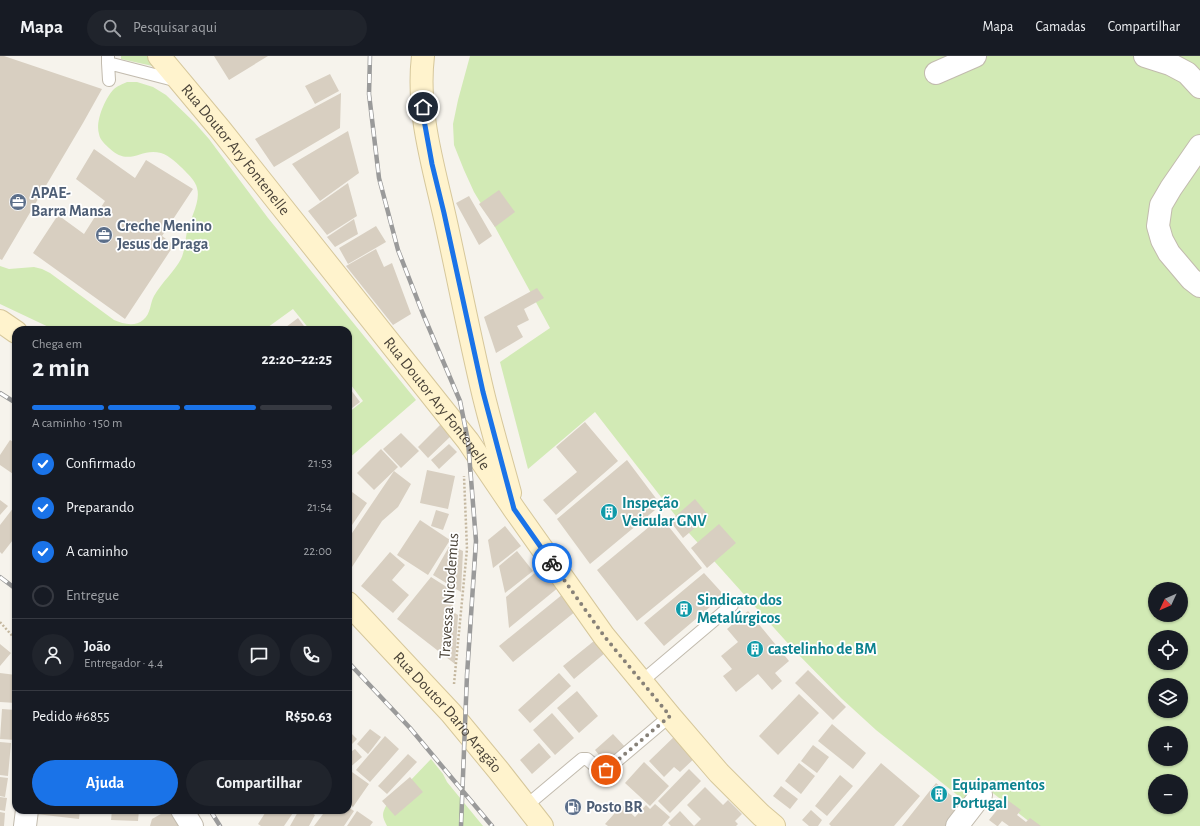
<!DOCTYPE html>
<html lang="pt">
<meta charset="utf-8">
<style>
:root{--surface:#171b24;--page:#20242c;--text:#f1f3f6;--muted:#9ea1a6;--line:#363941;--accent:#1a73e8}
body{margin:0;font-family:"Alegreya Sans",sans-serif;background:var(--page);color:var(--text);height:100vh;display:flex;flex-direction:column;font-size:15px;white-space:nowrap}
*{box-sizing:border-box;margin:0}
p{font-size:13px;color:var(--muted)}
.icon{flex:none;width:22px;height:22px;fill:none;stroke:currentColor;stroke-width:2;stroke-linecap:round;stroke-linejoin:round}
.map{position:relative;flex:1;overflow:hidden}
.sheet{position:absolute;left:12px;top:270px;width:340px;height:488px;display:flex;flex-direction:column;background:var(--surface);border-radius:12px;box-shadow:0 1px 3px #0004}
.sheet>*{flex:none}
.needle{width:26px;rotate:226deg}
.tools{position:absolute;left:1148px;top:526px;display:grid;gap:8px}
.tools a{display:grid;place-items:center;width:40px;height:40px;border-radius:50%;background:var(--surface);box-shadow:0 1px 3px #0004;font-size:20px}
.pin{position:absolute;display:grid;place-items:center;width:34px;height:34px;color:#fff;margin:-17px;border:2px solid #fff;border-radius:50%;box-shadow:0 1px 4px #0007}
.courier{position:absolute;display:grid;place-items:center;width:40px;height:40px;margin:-20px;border:3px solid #1a73e8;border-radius:50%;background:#fff;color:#222;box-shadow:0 1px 5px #0007}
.overview em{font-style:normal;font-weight:600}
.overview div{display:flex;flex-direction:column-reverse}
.overview{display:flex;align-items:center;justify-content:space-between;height:68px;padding:0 20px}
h1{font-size:26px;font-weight:600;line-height:30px}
.bar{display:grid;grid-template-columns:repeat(4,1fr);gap:6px 4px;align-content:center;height:48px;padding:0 20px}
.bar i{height:5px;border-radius:3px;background:var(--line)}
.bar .selected{background:var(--accent)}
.bar p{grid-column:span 4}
.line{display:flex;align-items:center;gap:10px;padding:0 20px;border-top:1px solid var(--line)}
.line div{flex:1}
.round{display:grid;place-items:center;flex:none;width:42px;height:42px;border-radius:21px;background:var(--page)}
ol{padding:0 20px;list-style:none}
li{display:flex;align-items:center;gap:12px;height:44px}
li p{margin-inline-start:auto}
li .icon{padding:4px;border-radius:50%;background:var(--accent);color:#fff;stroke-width:4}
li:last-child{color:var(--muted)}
li i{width:22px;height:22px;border:2px solid var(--line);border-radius:50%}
.cta{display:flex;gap:8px;margin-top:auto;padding:8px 20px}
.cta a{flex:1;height:46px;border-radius:24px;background:var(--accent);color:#fff;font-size:16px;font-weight:600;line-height:46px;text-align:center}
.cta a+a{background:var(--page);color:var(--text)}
header{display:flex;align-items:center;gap:24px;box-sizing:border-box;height:56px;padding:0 20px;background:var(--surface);border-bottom:1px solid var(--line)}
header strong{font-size:19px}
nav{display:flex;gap:22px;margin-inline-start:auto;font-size:14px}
.search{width:280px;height:36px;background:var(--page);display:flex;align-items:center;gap:10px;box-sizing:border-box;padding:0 14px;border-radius:22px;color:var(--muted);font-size:15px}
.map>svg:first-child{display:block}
</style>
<header>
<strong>Mapa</strong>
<div class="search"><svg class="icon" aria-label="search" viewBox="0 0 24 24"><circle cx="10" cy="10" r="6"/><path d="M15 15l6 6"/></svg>Pesquisar aqui</div>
<nav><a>Mapa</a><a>Camadas</a><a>Compartilhar</a></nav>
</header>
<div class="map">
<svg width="1200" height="770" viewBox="0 0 1200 770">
<rect width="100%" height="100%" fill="#f6f3ec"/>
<path fill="#d2eab5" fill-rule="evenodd" d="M121 0H147L157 11 121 3Z
M470 0H1200V770H1035L980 727 966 746 876 674 841 642 793 593 689 477 595 356 528 413 500 306 550 272 495 171 474 136 464 114 454 89 453 68 458 44ZM1155 533H1181V559H1155ZM1155 581H1181V607H1155ZM1155 629H1181V655H1155ZM1155 677H1181V703H1155ZM1155 725H1181V751H1155Z
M127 26H137L153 31 166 39 194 66 209 83 268 162 416 344 348 403V357L363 345 348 325V274H310L293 253 264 274H55L0 248V210L9 213 34 211 42 213 50 217 114 264C123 268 135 271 143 264 151 258 150 247 154 240 162 226 174 216 181 203 185 195 185 184 187 176 190 163 201 145 197 132 196 126 189 119 185 115 178 108 170 100 161 97 140 91 130 112 109 92 105 88 100 84 99 78 95 66 105 42 114 33 117 30 123 28 127 26Z
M431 703 443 718 447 726 483 770H387C383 762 381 759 386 750Z"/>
<path fill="#d8cfc1" d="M0 0H4L102 33 83 67 2 204 0 203Z
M214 0H268L229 24Z
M330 18 339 35 315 48 305 30Z
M341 37 340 72 274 111 255 83Z
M348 75 359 117 320 145 292 108Z
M94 93 135 122 146 104 193 133 162 180 174 189 125 263 33 197 58 159 84 178 105 145 76 123Z
M348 127 357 160 327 179 308 155Z
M499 134 515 156 495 171 479 148Z
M469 140 492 180 479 189 456 147Z
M354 163 358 178 335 191 327 181Z
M376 170 386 186 348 208 339 192Z
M376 193 384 211 392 207 411 258 393 269 346 210Z
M537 232 544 242 524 253 529 264 517 270 523 281 496 297 484 261Z
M298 262 307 274H282Z
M348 330 360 346 348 355Z
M585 366 618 405 556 459 543 444 577 416 556 391Z
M441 368 452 379 428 402 418 391Z
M401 377 419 395 401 412 383 393Z
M10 384 16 388V420L0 409V399Z
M449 388 457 396 439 413 431 404Z
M381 393 398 411 374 434 357 417Z
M627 404 661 449 590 508 557 463Z
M427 414 455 420 448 453 420 447Z
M394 415 411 428 398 451 382 465 352 511 348 508V483Z
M348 433 367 447 348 475Z
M695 443 709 460 683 482 670 465Z
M0 444 8 450 0 459Z
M14 451 16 453V480L2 498 0 496V469Z
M436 454 449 458 443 474 431 470Z
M661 461 702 512 637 565 597 514Z
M420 464 450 484 428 519 397 499Z
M719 468 736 487 707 512 691 492Z
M505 470 521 490 493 512 488 484Z
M450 489 463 495 461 536 433 519Z
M517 495 533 515 505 537 499 510Z
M390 496 405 509 392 524 409 539 393 557 361 530Z
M542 511 559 531 509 572 506 541Z
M704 517 724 539 664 590 644 567Z
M431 521 453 535V556L458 559 455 608 397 563Z
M563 538 576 555 513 606 499 590Z
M748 555 789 605 775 617 782 625 772 634 758 618 736 636 723 620 732 613 721 600 738 586 727 573Z
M594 585 605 597 574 623 563 610Z
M0 588 11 597 0 610Z
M808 614 846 651 833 664 795 627Z
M0 617 16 619V647L0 646Z
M559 617 571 630 530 667 518 654Z
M577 635 598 660 579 677 557 652Z
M799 638 819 657 778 699 759 680Z
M2 653 16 654V684L0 683Z
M552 657 574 682 555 699 533 674Z
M832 668 866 697 853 713 818 685Z
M370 673 381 681 368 698 357 688Z
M348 674 357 683 348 692Z
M678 677 698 699 680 716 674 711 664 721 649 705Z
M613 678 627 693 608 710 595 694Z
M385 680 399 693 370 726 356 714Z
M0 686 11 687 8 720 0 719Z
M539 687 551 701 532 718 520 704Z
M813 689 829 701 817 717 801 705Z
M355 693 362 701 348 713V698Z
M408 698 417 706 387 738 378 730Z
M644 706 669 730 650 750 625 727Z
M799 707 815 720 801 738 785 725Z
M881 707 920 740 894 770H831L829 768Z
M689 713 701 725 670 757 658 745Z
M352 716 369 728 353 751 348 747V722Z
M840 719 853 730 827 760 815 750Z
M0 721 8 722 5 741 0 740Z
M410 721 423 736 395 760 382 745Z
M936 727 963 749 947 770H902Z
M781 730 798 743 790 753 773 740Z
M705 731 723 749 728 744 742 758 735 765 738 768 736 770H671L668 767 680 755 694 770 701 763 687 749Z
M0 741 7 742 5 755 0 754Z
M1006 743 1021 754 1017 759 1026 766 1030 762 1041 770H1009L1002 765 998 770H997L989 764Z
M655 748 670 761 662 770H608L605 768 622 749 635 761 646 749 650 753Z
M348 751 354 755 344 770H314L326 754H348Z
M37 754H80L79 763 36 758Z
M112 754H139L138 765 111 764Z
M168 754H178L187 770H150L152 763Z
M267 754H295L284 770H261L258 768Z
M299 754H307L315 759 309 770H290Z
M811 754 822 764 818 770H809L802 764Z
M357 755 373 766 370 770H347Z
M0 756 5 757 4 770H0Z"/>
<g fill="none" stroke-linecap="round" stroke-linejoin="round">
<g stroke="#c2bbae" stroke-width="14">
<path id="lane" d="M108 0V7L178 25
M108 7 109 24
M641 626 732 549
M526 750 582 703H587L602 716 606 714 670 660"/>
</g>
<g stroke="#c2bbae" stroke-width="24">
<path id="street" d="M1145 0 1170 8 1187 17 1200 31
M936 17 975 0
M1200 90 1171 132 1161 149 1158 170 1162 184 1169 197 1191 223 1200 230
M182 754 192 770
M25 770 27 754
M957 770 981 739"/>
</g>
<g stroke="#d6c79b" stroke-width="24">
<g id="secondary">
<path id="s1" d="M159 0 220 73 468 385 514 453 604 580 670 660 719 717 761 759 774 770"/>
<path d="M423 0C416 58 435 115 447 171 459 226 470 282 483 337 491 370 501 404 510 437"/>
<path d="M0 265 16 276"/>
<path id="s2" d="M348 547 451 657 499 715 542 770"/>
</g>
</g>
<path stroke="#c4b79f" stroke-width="2.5" stroke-dasharray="2 2" stroke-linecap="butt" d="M0 566 16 584
M454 628 467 493 464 420"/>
<use href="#lane" stroke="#fff" stroke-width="12"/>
<use href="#street" stroke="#fff" stroke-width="22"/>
<use href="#secondary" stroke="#fff3cd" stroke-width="22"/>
<g stroke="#9a9a9a" stroke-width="4.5">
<path id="rail" d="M370 0 369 38 379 122 398 194 423 258 460 345 468 385 476 485 467 619 461 770
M0 337 16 347
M0 521 16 533
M348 606 410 672 492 770
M210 754 220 770"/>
</g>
<use href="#rail" stroke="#fff" stroke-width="3" stroke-dasharray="9" stroke-linecap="butt"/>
</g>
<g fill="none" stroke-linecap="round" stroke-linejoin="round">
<path stroke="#878178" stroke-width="4" stroke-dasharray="0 7.2" d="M552 507 604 580 670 660 606 714"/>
<path stroke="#1a73e8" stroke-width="5" d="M423 51 424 64 432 108 444 157 483 336 514 453 552 507"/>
</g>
<defs>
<g id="office-disc" transform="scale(0.9)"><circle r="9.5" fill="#5c6f8a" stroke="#fff"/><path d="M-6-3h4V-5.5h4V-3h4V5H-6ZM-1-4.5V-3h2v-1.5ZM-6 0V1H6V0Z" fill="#fff"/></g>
<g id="building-disc" transform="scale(0.9)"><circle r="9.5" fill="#0f9aa8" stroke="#fff"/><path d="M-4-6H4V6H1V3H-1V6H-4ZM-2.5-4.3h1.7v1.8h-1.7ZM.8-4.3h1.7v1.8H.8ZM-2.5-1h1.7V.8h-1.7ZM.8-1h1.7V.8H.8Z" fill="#fff"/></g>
<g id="fuel-disc" transform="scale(0.9)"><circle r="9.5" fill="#5c6f8a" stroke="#fff"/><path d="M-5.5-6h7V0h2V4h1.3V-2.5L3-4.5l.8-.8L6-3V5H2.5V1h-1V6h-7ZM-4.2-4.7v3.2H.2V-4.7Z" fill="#fff"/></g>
</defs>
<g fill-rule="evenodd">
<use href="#office-disc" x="18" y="146"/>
<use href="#office-disc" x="104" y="179"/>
<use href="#building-disc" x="609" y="456"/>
<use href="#building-disc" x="684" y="553"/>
<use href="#building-disc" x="755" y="593"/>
<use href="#building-disc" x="939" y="738"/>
<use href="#fuel-disc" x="573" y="751"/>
</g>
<g text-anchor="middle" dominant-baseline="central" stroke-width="3.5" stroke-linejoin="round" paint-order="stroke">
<g font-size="16" fill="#4b4439" stroke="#fff">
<text stroke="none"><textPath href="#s1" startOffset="121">Rua Doutor Ary Fontenelle</textPath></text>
<text stroke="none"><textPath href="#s1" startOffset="445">Rua Doutor Ary Fontenelle</textPath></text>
<text transform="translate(449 540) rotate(-86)">Travessa Nicodemus</text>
<text stroke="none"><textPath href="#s2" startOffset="148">Rua Doutor Dario Aragão</textPath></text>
</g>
<g font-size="16" font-weight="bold" fill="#4e5e75" stroke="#fff" text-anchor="start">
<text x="31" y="137">APAE-<tspan x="31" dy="18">Barra Mansa</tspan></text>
<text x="117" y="170">Creche Menino<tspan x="117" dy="18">Jesus de Praga</tspan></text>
<text x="586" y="751">Posto BR</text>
</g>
<g font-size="16" font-weight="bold" fill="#0d838f" stroke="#fff" text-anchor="start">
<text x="622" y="447">Inspeção<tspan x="622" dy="18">Veicular GNV</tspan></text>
<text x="697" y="544">Sindicato dos<tspan x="697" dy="18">Metalúrgicos</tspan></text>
<text x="768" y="593">castelinho de BM</text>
<text x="952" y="729">Equipamentos<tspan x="952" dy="18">Portugal</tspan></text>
</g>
</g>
</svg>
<div class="tools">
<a><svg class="needle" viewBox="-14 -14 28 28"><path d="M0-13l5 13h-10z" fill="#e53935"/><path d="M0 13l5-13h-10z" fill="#9ea1a6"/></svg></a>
<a><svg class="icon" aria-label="locate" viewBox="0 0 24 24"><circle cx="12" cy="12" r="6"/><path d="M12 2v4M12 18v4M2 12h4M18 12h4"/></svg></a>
<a><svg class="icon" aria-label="layers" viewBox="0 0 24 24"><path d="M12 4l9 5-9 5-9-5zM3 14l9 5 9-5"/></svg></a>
<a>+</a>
<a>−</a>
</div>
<div class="pin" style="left:606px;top:714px;background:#ea580c"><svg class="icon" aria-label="bag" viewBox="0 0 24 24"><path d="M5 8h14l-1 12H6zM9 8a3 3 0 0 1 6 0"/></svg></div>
<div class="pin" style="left:423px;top:51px;background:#1f2937"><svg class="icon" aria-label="home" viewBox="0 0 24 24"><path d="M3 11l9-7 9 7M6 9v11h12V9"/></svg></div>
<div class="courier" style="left:552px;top:507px"><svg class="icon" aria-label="bike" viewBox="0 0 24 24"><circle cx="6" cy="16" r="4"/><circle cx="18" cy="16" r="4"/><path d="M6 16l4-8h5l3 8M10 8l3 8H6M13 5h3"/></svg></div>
<section class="sheet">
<div class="overview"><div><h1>2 min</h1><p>Chega em</p></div><em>22:20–22:25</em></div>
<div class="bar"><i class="selected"></i><i class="selected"></i><i class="selected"></i><i></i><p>A caminho · 150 m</p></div>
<ol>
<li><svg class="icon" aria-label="check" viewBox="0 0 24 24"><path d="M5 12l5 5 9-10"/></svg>Confirmado<p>21:53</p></li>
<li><svg class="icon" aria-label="check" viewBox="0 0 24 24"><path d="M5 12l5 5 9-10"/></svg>Preparando<p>21:54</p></li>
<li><svg class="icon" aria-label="check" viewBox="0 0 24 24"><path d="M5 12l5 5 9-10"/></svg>A caminho<p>22:00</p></li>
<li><i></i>Entregue</li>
</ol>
<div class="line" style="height:72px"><a class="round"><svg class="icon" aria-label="person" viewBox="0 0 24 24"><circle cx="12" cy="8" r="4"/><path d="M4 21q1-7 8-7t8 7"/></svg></a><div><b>João</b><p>Entregador · 4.4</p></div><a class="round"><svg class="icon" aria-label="chat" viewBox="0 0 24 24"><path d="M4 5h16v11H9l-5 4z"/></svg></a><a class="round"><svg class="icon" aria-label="phone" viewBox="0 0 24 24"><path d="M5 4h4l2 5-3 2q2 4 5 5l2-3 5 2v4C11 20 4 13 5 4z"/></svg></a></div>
<div class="line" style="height:52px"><div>Pedido #6855</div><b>R$50.63</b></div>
<div class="cta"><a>Ajuda</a><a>Compartilhar</a></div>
</section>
</div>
